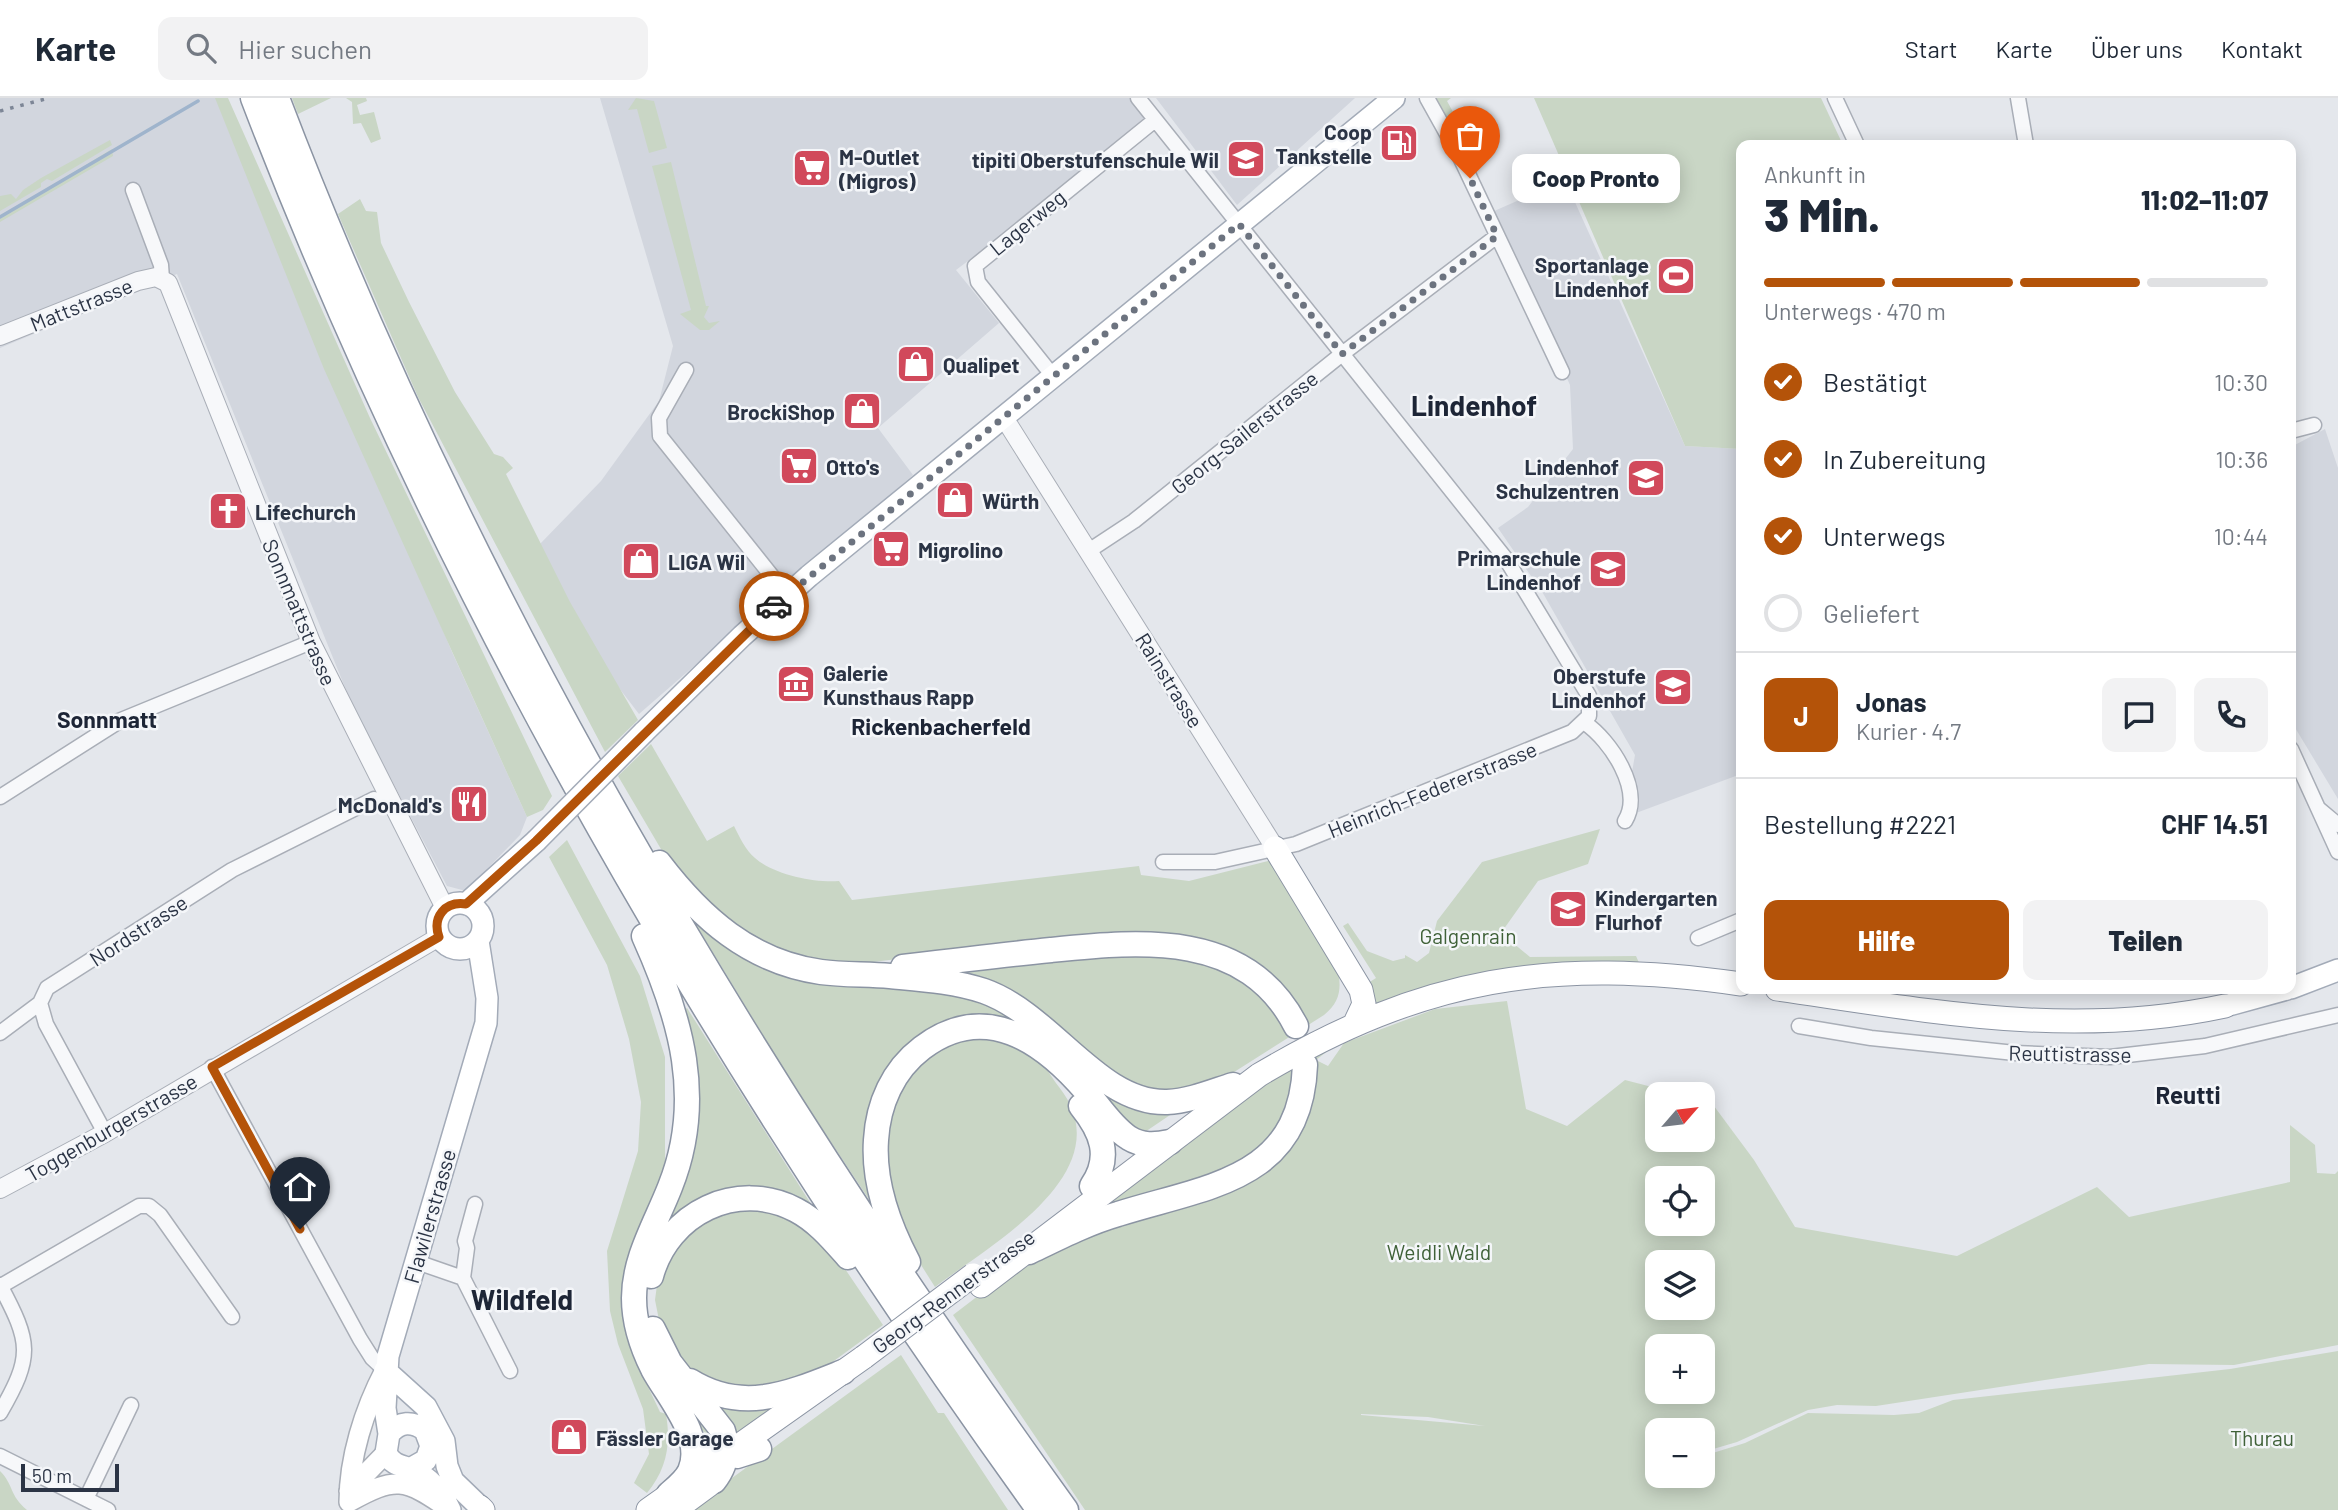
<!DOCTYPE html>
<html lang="de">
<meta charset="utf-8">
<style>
:root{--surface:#fff;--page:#f2f2f3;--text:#1f2937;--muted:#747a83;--line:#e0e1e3;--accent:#b45309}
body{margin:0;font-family:Barlow,sans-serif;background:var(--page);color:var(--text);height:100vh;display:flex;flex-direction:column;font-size:26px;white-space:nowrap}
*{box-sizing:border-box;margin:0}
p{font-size:23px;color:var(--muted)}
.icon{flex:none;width:38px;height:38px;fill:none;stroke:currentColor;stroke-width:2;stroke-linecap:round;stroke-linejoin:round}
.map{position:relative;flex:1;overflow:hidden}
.panel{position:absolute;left:1736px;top:42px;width:560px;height:854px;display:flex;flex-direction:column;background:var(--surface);border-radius:14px;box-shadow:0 4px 18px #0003}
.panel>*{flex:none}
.needle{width:46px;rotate:62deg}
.tools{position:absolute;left:1645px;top:984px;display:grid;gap:14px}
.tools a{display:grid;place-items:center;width:70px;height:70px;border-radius:14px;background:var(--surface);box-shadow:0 4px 18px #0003;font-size:35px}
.scale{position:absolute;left:21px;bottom:18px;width:98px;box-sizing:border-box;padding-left:7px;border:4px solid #2b3445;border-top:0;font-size:19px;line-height:24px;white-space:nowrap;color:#2b3445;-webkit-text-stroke:5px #f4f6f9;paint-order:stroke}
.pin{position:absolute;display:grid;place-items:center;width:60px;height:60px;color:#fff;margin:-72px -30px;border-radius:50% 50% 50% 0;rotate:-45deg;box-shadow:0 0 7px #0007}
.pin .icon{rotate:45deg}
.courier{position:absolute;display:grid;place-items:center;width:70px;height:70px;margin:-35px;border:5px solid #b45309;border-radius:50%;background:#fff;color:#222;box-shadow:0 2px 9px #0007}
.bubble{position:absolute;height:49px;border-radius:14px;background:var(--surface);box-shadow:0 4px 18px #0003;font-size:23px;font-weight:800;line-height:49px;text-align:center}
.overview em{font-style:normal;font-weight:800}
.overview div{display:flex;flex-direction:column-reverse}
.overview{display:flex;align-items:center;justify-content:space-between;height:119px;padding:0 28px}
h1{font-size:46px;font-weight:800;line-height:52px}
.bar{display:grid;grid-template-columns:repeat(4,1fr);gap:10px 7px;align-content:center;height:84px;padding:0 28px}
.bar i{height:9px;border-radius:5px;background:var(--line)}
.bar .on{background:var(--accent)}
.bar p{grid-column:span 4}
.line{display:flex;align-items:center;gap:18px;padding:0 28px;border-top:2px solid var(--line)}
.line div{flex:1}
.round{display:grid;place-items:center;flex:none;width:74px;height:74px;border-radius:14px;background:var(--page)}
ol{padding:0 28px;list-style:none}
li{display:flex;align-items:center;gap:21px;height:77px}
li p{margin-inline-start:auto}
li .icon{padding:7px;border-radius:50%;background:var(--accent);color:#fff;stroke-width:4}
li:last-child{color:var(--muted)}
li i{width:38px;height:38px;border:4px solid var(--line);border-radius:50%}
.cta{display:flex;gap:14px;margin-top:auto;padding:14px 28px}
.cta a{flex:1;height:80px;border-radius:14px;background:var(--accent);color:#fff;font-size:28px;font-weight:800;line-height:80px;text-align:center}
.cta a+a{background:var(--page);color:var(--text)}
header{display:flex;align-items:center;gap:42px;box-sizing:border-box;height:98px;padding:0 35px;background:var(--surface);border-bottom:2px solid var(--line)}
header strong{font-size:33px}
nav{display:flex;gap:38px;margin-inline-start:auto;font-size:24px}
.search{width:490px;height:63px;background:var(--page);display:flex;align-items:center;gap:18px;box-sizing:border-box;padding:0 24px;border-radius:14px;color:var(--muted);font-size:26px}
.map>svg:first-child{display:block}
</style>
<header>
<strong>Karte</strong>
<div class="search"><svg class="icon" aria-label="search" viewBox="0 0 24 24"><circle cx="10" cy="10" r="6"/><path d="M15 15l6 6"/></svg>Hier suchen</div>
<nav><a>Start</a><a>Karte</a><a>Über uns</a><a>Kontakt</a></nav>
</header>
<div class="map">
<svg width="2338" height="1412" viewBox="0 0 2338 1412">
<rect width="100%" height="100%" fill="#e4e7ec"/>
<path fill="#d2d6de" d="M0 0H219L452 554 527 719 520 737 466 793 447 788 353 609 177 176 0 250Z
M600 0H1142L1155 22 956 172 999 225 878 330 913 377 639 616 557 509 540 446 601 383 659 303 673 248Z
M1156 0H1355L1237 107Z
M1565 82 1685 348 1741 351V676L1636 715 1631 680 1635 657 1544 497 1498 430 1528 409 1573 351 1570 287 1492 114Z
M2325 331 2338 370V701L2291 623V349Z"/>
<path fill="#c9d6c5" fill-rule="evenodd" d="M215 0H228L370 320 552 698 543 712 527 719 324 271Z
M292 0H331L298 16Z
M346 0H366L367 3 357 7 360 17 374 14 381 41 371 45 361 25 353 26 352 4Z
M636 0 654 3 667 50 649 55 637 11 628 12Z
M1431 0H1451L1447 3 1453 14 1458 13 1461 18 1456 31 1450 34Z
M1534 0H1821L1843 47H1741V351L1685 348Z
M110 42 112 47 52 83 47 81 41 85V89L0 113V98L11 96 16 101 23 92 41 80Z
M112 51 113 58 0 124V119Z
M671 64 706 208H709L704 219 709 225 720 223 709 232H700L680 216 691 212 652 68Z
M360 101 366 113 377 114 381 145 409 204 455 294 494 356 503 359 513 370 506 376 570 504 638 622 605 654 418 299 338 116Z
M651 646 707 743 734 728C739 738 746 753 755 760 774 777 815 785 839 783L852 802 1139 768 1141 777 1189 783 1272 762 1336 866C1342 886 1342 903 1324 917L1231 976 1182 995 1138 992 939 876 1073 853 1247 862 1071 840 856 866 790 859 718 820 668 763 618 678Z
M1600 731 1588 766 1538 783 1501 835 1530 859 1636 858 1640 867C1548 866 1459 871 1373 907L1365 887 1376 880 1343 828 1348 825 1367 853 1393 863 1405 860V857L1417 864 1429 855 1437 823 1482 764Z
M567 742 640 878 665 959V1076L624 1196 632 1255 660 1314 666 1316C671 1346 667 1371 647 1395L634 1385 649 1356 643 1311 618 1246 610 1213 607 1153 638 1053 641 1004 629 941 607 867 549 759Z
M686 810 734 849 968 895 1176 1013 1139 1038 1002 922 901 960 872 1106 793 987Z
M1507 903 1526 1011 1567 1028 1625 982 1679 996H1657V1041H1703V1002L1711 1004 1754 1062 1795 1129 1957 1158 2097 1089 2129 1119 2290 1084V1027L2315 1047 2317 1075 2335 1076 2338 1073V1247L2234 1267 2149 1266 1876 1308 1837 1307 1808 1312 1737 1344 1703 1354V1332H1657V1367L1655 1369 1657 1377H1703V1358L1745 1345 1808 1315 1894 1317 1919 1315 1953 1302 2230 1271 2338 1253V1412H1085L953 1217 987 1191 1080 1139 1258 1077 1300 994 1256 1063 1073 1128 1272 980 1339 944 1316 962 1328 968 1344 945 1435 911ZM1657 1080H1703V1125H1657ZM1657 1164H1703V1209H1657ZM1657 1248H1703V1293H1657ZM1361 1316 1428 1319 1485 1328 1361 1317Z
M687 910 816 1114C804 1114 794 1104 782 1100 765 1095 748 1094 730 1096 705 1098 683 1115 668 1134 607 1208 670 1272 716 1329L721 1341 717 1347C698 1332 687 1307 675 1286 659 1260 640 1236 640 1204 640 1162 663 1125 678 1087 699 1032 698 970 680 914Z
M999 938C1011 944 1027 950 1037 959 1045 967 1052 980 1059 989 1125 1073 990 1147 935 1189L909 1148 893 1110 885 1035 906 975 952 941Z
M731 1109 790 1117 839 1162 883 1227 827 1268 753 1295 692 1276 673 1256 659 1222 655 1202 657 1187 682 1137Z
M901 1257 938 1315H944L1008 1412H688Z
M787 1302 733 1341 711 1303Z
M0 1373C14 1387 9 1397 27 1412H0Z"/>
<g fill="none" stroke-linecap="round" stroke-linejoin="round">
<path stroke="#9fb4cc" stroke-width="3.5" d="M0 119 198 3"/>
<g stroke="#a9aeb7" stroke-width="17">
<path id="minor" d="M1138 0 1506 461 1589 598V618L1572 634 1296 746 1215 764H1163
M1427 0 1461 61 1562 274
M1835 0 1857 47
M2018 0 2026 47
M133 92 161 167 162 181
M686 272 659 320 660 338 787 497
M1053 278 978 184 975 168 1155 22
M2291 333 2314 327
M1090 452 1134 423 1342 256 1497 138
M1585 625C1610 642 1644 692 1625 723
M2291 651 2338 754
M0 699 121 622 311 544
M2319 711 2338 727
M1698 840 1741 822
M1799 928 1871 940 2015 955 2110 959 2205 948 2338 917
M0 935 40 905
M212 969 360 1241 372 1260 385 1272
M105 1035 46 926 40 905 47 890 232 772 374 701
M417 1164 463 1180 510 1273
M463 1180 467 1150 465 1143 475 1106
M0 1187C31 1245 33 1258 0 1315
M1 1188 139 1108H149L160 1117 232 1219
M0 1358 108 1412
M86 1401 131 1307"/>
</g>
<g stroke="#a9aeb7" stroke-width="20">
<path id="tertiary" d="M0 238 138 183 156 179 168 185 311 544 445 810
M1003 318 1275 750
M0 1091 105 1035 439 839"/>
</g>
<g stroke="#a9aeb7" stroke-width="22">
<path id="secondary" d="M349 1393 386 1355
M349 1404C349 1360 364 1312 385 1272
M349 1404C396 1378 404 1380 449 1411"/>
</g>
<g stroke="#a3abb8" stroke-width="24">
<path id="primary" d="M644 634 742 538 809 478 1394 0
M437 828a23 23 0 1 1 46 0a23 23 0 1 1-46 0Z
M466 806 536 743
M2291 890 2338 872
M2225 908 2287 891
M385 1272 426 1309 444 1343 447 1368 453 1383 480 1409
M389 1336 385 1310 388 1258 486 925 487 900 478 843
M410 1371 426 1362 431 1348 425 1332C412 1323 400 1323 389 1336L386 1355C393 1368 401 1367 413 1372 430 1380 442 1395 450 1412"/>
</g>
<g stroke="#8b94a3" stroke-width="25">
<path id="trunk" d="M1275 750 1361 892 1364 906 1355 925
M1777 891C1930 913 2071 941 2225 908
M981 1188 1259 977C1424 879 1551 859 1741 886
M480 1409 483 1412
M648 1412 864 1259
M675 1412 709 1387"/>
</g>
<g stroke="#8b94a3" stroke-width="27">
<path id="motorway" d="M253 0C447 507 722 972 1039 1412
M277 0C470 507 750 973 1066 1412
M659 765C701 820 750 864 821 874 844 877 867 876 890 878 922 881 954 883 984 893 1052 917 1098 1006 1167 1004 1190 1003 1211 994 1233 987
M644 838C681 920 705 1002 670 1089 656 1125 634 1160 634 1200 634 1225 642 1249 653 1271 668 1299 705 1339 690 1373 686 1382 676 1390 669 1396
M903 869C952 863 1001 857 1051 852 1141 843 1247 832 1296 928
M1081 1008C1102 1034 1112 1059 1092 1088
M1029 1154C1058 1140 1087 1125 1118 1116 1206 1088 1301 1083 1305 967
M908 1164C888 1126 873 1085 876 1042 878 1006 893 972 922 950 985 902 1043 943 1086 993 1099 1008 1112 1029 1129 1040 1142 1048 1155 1047 1170 1044
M651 1178C668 1115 737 1081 796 1112 817 1123 832 1141 848 1159
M653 1231 670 1265 723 1333C729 1352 726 1368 714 1383
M690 1283C743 1316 790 1295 843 1274
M714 1350 737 1358 759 1351"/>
</g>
<use href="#minor" stroke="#f7f8fa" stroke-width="14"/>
<use href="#tertiary" stroke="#f7f8fa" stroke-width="18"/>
<use href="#secondary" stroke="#fff" stroke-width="19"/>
<use href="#primary" stroke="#fff" stroke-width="21"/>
<use href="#trunk" stroke="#fff" stroke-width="23"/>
<use href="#motorway" stroke="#fff" stroke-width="24"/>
<path stroke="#7d8696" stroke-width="3.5" stroke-dasharray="3.5 7" stroke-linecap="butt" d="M0 13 49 0"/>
<g stroke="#a3abb8" stroke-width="24" stroke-linecap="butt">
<path id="primary-bridge" d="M536 743 644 634"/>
</g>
<g stroke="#8b94a3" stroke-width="25" stroke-linecap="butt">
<path id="trunk-bridge" d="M864 1259 973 1177"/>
</g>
<use href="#primary-bridge" stroke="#fff" stroke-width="21"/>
<use href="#trunk-bridge" stroke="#fff" stroke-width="23"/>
</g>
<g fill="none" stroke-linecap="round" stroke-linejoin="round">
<path stroke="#6c737f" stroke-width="7" stroke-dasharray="0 12.6" d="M774 508 1239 126 1342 256 1497 138 1470 80"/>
<path stroke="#b45309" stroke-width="9" d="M300 1131 212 969 439 839C432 819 445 803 466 806L536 743 774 508"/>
</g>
<defs>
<g id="fuel-square" transform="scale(2.0125)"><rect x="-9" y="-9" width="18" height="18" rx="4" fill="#d1495b" stroke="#f4f6f9"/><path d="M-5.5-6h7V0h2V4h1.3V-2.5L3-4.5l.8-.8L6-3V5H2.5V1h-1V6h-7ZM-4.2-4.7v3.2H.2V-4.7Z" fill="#fff"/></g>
<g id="school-square" transform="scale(2.0125)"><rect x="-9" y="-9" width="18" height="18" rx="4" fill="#d1495b" stroke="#f4f6f9"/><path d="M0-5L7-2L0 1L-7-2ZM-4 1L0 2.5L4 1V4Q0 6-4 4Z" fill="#fff"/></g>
<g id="supermarket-square" transform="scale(2.0125)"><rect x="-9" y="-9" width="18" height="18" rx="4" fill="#d1495b" stroke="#f4f6f9"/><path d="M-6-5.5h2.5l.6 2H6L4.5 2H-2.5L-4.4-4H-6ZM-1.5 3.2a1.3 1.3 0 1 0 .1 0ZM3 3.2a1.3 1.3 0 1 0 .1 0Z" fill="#fff"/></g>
<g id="stadium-square" transform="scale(2.0125)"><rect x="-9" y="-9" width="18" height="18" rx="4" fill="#d1495b" stroke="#f4f6f9"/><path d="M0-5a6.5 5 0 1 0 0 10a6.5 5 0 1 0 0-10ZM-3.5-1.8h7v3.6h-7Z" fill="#fff"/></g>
<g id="shop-square" transform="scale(2.0125)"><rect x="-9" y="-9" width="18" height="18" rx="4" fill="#d1495b" stroke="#f4f6f9"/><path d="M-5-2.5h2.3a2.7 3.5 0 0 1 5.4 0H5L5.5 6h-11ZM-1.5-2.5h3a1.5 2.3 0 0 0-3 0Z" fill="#fff"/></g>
<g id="church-square" transform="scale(2.0125)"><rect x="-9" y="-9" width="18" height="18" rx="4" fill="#d1495b" stroke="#f4f6f9"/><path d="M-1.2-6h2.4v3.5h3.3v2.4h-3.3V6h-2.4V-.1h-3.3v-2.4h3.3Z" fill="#fff"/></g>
<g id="museum-square" transform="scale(2.0125)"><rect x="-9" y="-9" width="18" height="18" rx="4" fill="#d1495b" stroke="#f4f6f9"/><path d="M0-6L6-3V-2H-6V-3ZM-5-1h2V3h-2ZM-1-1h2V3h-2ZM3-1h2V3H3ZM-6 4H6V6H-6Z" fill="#fff"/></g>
<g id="restaurant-square" transform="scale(2.0125)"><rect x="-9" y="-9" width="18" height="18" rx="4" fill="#d1495b" stroke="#f4f6f9"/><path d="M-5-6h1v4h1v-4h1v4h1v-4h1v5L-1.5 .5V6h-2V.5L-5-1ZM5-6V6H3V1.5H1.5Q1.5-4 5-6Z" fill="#fff"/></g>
</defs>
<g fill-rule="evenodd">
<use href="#fuel-square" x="1399" y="45"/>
<use href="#school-square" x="1246" y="61"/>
<use href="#supermarket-square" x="812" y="70"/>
<use href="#stadium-square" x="1676" y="178"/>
<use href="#shop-square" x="916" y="266"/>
<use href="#shop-square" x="862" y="313"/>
<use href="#supermarket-square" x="799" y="368"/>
<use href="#school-square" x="1646" y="380"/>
<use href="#shop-square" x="955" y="402"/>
<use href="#church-square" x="228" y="413"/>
<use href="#supermarket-square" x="891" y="451"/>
<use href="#shop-square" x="641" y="463"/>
<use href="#school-square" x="1608" y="471"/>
<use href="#museum-square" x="796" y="586"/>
<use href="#school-square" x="1673" y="589"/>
<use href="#restaurant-square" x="469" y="706"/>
<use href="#school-square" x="1568" y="811"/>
<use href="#shop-square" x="569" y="1339"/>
</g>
<g text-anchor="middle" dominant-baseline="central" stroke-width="5" stroke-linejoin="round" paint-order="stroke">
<g font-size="21" font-weight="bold" fill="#2b3445" stroke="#f4f6f9" text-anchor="start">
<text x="1372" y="33" text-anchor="end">Coop<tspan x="1372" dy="24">Tankstelle</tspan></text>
<text x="839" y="58">M-Outlet<tspan x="839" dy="24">(Migros)</tspan></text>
<text x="1219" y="61" text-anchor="end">tipiti Oberstufenschule Wil</text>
<text x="1649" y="166" text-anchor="end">Sportanlage<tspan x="1649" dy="24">Lindenhof</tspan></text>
<text x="943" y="266">Qualipet</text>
<text x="835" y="313" text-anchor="end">BrockiShop</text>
<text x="826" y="368">Otto's</text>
<text x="1619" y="368" text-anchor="end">Lindenhof<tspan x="1619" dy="24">Schulzentren</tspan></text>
<text x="982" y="402">Würth</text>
<text x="255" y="413">Lifechurch</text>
<text x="918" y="451">Migrolino</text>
<text x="1581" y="459" text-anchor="end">Primarschule<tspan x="1581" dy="24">Lindenhof</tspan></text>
<text x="668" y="463">LIGA Wil</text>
<text x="823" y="574">Galerie<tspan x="823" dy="24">Kunsthaus Rapp</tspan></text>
<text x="1646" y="577" text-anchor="end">Oberstufe<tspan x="1646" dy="24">Lindenhof</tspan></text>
<text x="442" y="706" text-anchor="end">McDonald's</text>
<text x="1595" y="799">Kindergarten<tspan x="1595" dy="24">Flurhof</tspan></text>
<text x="596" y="1339">Fässler Garage</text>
</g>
<g font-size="21" fill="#2b3445" stroke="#f4f6f9">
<text transform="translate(1027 124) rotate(-39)">Lagerweg</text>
<text transform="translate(81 206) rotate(-22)">Mattstrasse</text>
<text transform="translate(1244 334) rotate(-39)">Georg-Sailerstrasse</text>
<text transform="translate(300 514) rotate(67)">Sonnmattstrasse</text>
<text transform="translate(1170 582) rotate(58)">Rainstrasse</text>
<text transform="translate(1432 691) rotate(-22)">Heinrich-Federerstrasse</text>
<text transform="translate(138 832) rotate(-33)">Nordstrasse</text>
<text transform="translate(2070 955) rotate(1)">Reuttistrasse</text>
<text transform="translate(111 1029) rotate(-30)">Toggenburgerstrasse</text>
<text transform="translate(429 1118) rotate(-74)">Flawilerstrasse</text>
<text transform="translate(953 1193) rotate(-36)">Georg-Rennerstrasse</text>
</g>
<g font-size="21" fill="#3f6138" stroke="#f4f6f9">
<text x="1468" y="837">Galgenrain</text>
<text x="1439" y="1153">Weidli Wald</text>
<text x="2262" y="1339">Thurau</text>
</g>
<g font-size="23" font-weight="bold" fill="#1d2536" stroke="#f4f6f9">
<text x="107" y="621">Sonnmatt</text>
<text x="941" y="628">Rickenbacherfeld</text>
</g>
<g font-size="24" font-weight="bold" fill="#1d2536" stroke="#f4f6f9">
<text x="2188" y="996">Reutti</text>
</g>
<g font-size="28" font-weight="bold" fill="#1d2536" stroke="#f4f6f9">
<text x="1474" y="307">Lindenhof</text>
<text x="522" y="1201">Wildfeld</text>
</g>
</g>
</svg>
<div class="tools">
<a><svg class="needle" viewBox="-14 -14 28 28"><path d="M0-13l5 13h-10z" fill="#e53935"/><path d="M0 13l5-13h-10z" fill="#747a83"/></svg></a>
<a><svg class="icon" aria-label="locate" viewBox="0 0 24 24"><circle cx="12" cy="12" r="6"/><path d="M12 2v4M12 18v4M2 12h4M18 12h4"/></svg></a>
<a><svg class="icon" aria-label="layers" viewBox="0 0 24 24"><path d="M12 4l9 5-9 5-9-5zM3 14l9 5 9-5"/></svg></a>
<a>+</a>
<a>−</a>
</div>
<div class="scale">50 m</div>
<div class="pin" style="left:1470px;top:80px;background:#ea580c"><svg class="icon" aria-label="bag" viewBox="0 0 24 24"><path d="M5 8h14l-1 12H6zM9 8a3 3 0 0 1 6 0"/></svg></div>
<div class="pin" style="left:300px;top:1131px;background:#1f2937"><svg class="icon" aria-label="home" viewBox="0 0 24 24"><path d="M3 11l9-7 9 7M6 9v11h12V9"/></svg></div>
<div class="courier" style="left:774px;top:508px"><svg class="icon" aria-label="car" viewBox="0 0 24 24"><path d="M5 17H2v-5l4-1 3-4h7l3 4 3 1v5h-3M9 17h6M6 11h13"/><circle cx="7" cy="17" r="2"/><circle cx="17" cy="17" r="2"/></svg></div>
<div class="bubble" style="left:1512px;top:56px;width:168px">Coop Pronto</div>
<section class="panel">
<div class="overview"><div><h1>3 Min.</h1><p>Ankunft in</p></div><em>11:02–11:07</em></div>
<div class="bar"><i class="on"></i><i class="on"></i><i class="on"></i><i></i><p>Unterwegs · 470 m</p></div>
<ol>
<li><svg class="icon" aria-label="check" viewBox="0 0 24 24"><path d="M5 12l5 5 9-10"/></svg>Bestätigt<p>10:30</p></li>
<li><svg class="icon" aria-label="check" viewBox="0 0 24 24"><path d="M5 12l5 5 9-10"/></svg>In Zubereitung<p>10:36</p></li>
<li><svg class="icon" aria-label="check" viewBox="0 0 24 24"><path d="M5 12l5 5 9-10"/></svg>Unterwegs<p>10:44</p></li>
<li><i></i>Geliefert</li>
</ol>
<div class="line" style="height:126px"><b class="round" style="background:var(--accent);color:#fff">J</b><div><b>Jonas</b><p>Kurier · 4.7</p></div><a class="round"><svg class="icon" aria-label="chat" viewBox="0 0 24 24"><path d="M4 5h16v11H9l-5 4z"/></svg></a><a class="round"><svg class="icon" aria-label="phone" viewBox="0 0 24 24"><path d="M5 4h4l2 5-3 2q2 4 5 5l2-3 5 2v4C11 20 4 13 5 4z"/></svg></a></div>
<div class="line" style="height:91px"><div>Bestellung #2221</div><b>CHF 14.51</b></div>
<div class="cta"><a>Hilfe</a><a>Teilen</a></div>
</section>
</div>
